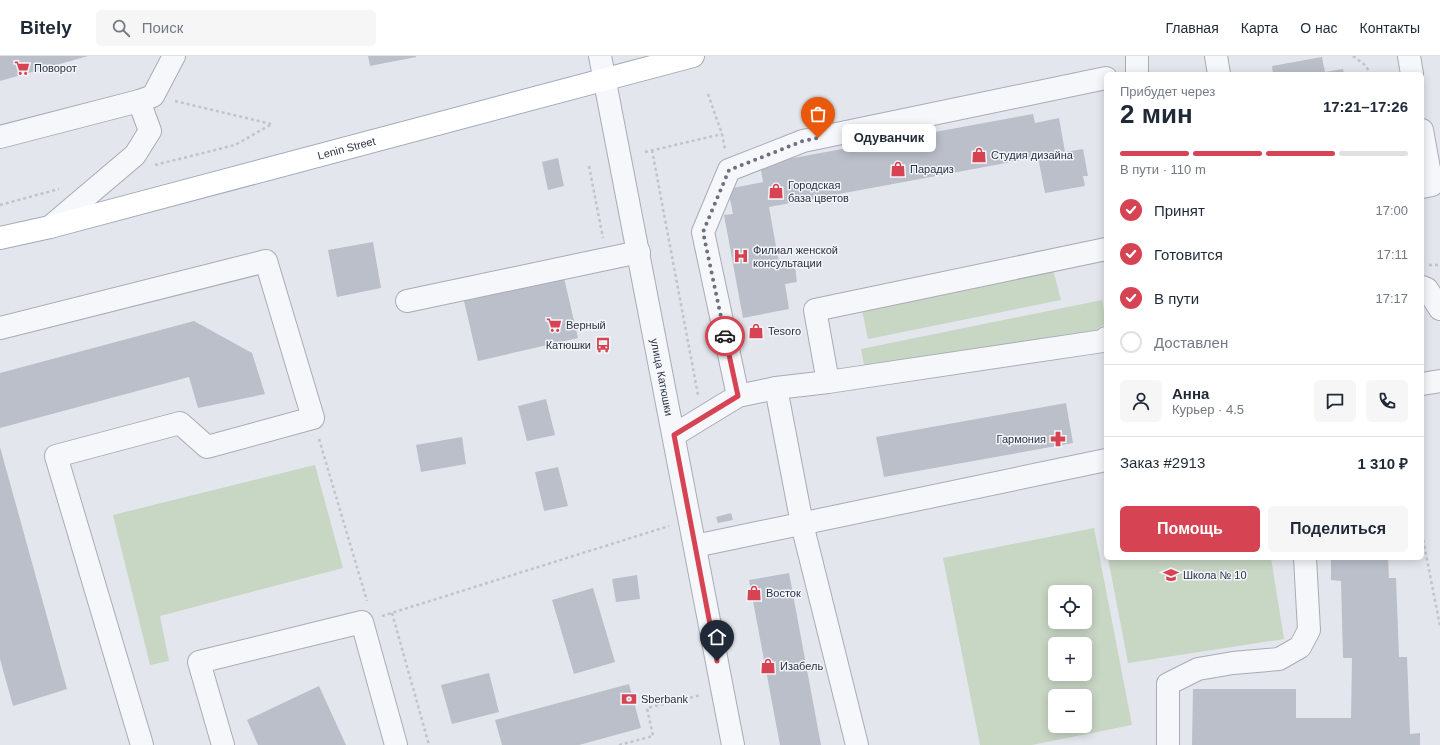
<!DOCTYPE html>
<html lang="ru">
<meta charset="utf-8">
<style>
:root{--surface:#fff;--page:#f6f6f7;--text:#1f2937;--muted:#747a83;--line:#e0e1e3;--accent:#d64353}
body{margin:0;font-family:Helvetica,sans-serif;background:var(--page);color:var(--text);height:100vh;display:flex;flex-direction:column;font-size:15px;white-space:nowrap}
*{box-sizing:border-box;margin:0}
p{font-size:13px;color:var(--muted)}
.icon{flex:none;width:22px;height:22px;fill:none;stroke:currentColor;stroke-width:2;stroke-linecap:round;stroke-linejoin:round}
.map{position:relative;flex:1;overflow:hidden}
.sheet{position:absolute;left:1104px;top:16px;width:320px;height:488px;display:flex;flex-direction:column;background:var(--surface);border-radius:6px;box-shadow:0 2px 10px #0003}
.sheet>*{flex:none}
.tools{position:absolute;left:1048px;top:529px;display:grid;gap:8px}
.tools a{display:grid;place-items:center;width:44px;height:44px;border-radius:6px;background:var(--surface);box-shadow:0 2px 10px #0003;font-size:20px}
.pin{position:absolute;display:grid;place-items:center;width:34px;height:34px;color:#fff;margin:-41px -17px;border-radius:50% 50% 50% 0;rotate:-45deg;box-shadow:0 0 4px #0007}
.pin .icon{rotate:45deg}
.courier{position:absolute;display:grid;place-items:center;width:40px;height:40px;margin:-20px;border:3px solid #d64353;border-radius:50%;background:#fff;color:#222;box-shadow:0 1px 5px #0007}
.bubble{position:absolute;height:28px;border-radius:6px;background:var(--surface);box-shadow:0 2px 10px #0003;font-size:13px;font-weight:700;line-height:28px;text-align:center}
.headline em{font-style:normal;font-weight:700}
.headline div{display:flex;flex-direction:column-reverse}
.headline{display:flex;align-items:center;justify-content:space-between;height:68px;padding:0 16px}
h1{font-size:26px;font-weight:700;line-height:30px}
.bar{display:grid;grid-template-columns:repeat(4,1fr);gap:6px 4px;align-content:center;height:48px;padding:0 16px}
.bar i{height:5px;border-radius:3px;background:var(--line)}
.bar .on{background:var(--accent)}
.bar p{grid-column:span 4}
.line{display:flex;align-items:center;gap:10px;padding:0 16px;border-top:1px solid var(--line)}
.line div{flex:1}
.round{display:grid;place-items:center;flex:none;width:42px;height:42px;border-radius:6px;background:var(--page)}
ol{padding:0 16px;list-style:none}
li{display:flex;align-items:center;gap:12px;height:44px}
li p{margin-inline-start:auto}
li .icon{padding:4px;border-radius:50%;background:var(--accent);color:#fff;stroke-width:4}
li:last-child{color:var(--muted)}
li i{width:22px;height:22px;border:2px solid var(--line);border-radius:50%}
.button{display:flex;gap:8px;margin-top:auto;padding:8px 16px}
.button a{flex:1;height:46px;border-radius:6px;background:var(--accent);color:#fff;font-size:16px;font-weight:700;line-height:46px;text-align:center}
.button a+a{background:var(--page);color:var(--text)}
header{display:flex;align-items:center;gap:24px;box-sizing:border-box;height:56px;padding:0 20px;background:var(--surface);border-bottom:1px solid var(--line)}
header strong{font-size:19px}
nav{display:flex;gap:22px;margin-inline-start:auto;font-size:14px}
.search{width:280px;height:36px;background:var(--page);display:flex;align-items:center;gap:10px;box-sizing:border-box;padding:0 14px;border-radius:6px;color:var(--muted);font-size:15px}
.map>svg:first-child{display:block}
</style>
<header>
<strong>Bitely</strong>
<div class="search"><svg class="icon" aria-label="search" viewBox="0 0 24 24"><circle cx="10" cy="10" r="6"/><path d="M15 15l6 6"/></svg>Поиск</div>
<nav><a>Главная</a><a>Карта</a><a>О нас</a><a>Контакты</a></nav>
</header>
<div class="map">
<svg width="1440" height="689" viewBox="0 0 1440 689">
<rect width="100%" height="100%" fill="#e3e6ec"/>
<path fill="#c8d6c4" fill-rule="evenodd" d="M1049 198 1061 244 868 283 858 235Z
M1102 244 1106 267 1079 286 868 329 861 293Z
M315 409 343 512 160 560 169 605 150 609 113 459Z
M1094 472 1132 669 1032 689H980L943 502ZM1055 536H1085V566H1055ZM1055 588H1085V618H1055ZM1055 640H1085V670H1055Z
M1108 502H1271L1284 583 1128 607Z"/>
<path fill="#babfca" d="M0 0H88L0 25Z
M368 0H416V1L370 10Z
M1322 1 1325 16 1343 13 1344 18H1273L1272 10Z
M1033 58 1035 67 1059 62 1065 96 1083 93 1088 120H1083L1085 130 1045 137 1038 101 769 151 779 207 794 204 797 226 785 228 789 253 743 262 724 159 733 158 728 133 763 126 760 108Z
M558 102 564 130 548 134 542 106Z
M373 186 381 232 337 241 328 194Z
M564 222 578 282 478 305 464 245Z
M194 265 252 297 265 338 198 352 189 321 0 372V317Z
M546 343 555 379 527 385 518 350Z
M1066 347 1073 387 884 421 876 381Z
M462 381 466 408 421 416 416 389Z
M0 391 67 633 13 650 0 603Z
M558 411 568 450 544 455 535 416Z
M731 457 733 464 718 467 716 461Z
M1331 502H1388L1389 522H1396L1399 601H1407L1410 678 1420 677V689H1192L1193 633H1296V662H1351L1352 602H1343L1341 525 1331 524Z
M789 517 821 689H780L749 524Z
M637 519 640 543 616 546 612 523Z
M593 532 615 606 574 618 552 544Z
M489 617 499 656 452 668 441 629Z
M629 628 641 672 579 689H502L495 664Z
M319 630 346 689H258L247 664Z"/>
<g fill="none" stroke-linecap="round" stroke-linejoin="round">
<g stroke="#a8acb7" stroke-width="24">
<g id="minor">
<path id="s1" d="M600 0 733 689"/>
<path d="M1216 0 1219 18"/>
<path d="M1409 0 1412 18"/>
<path d="M1137 15V0"/>
<path d="M1422 74 1432 129 1422 131"/>
<path d="M0 81 139 45 153 40 174 0"/>
<path d="M50 171 135 99 150 75 139 45"/>
<path d="M1422 231 1427 233 1440 253"/>
<path d="M407 245 639 196"/>
<path d="M0 272 266 205 313 362 207 391 180 367 56 400 142 689"/>
<path d="M828 326 815 254 1106 193"/>
<path d="M1422 328 1440 325"/>
<path d="M776 332 802 468 857 689"/>
<path d="M738 340 703 176 729 114 803 85 1106 22"/>
<path d="M674 379 738 340 776 332 828 326 1103 285 1106 282"/>
<path d="M695 490 1106 404"/>
<path d="M223 689 199 606 362 566 396 689"/>
<path d="M1168 689V628L1198 613 1233 607 1279 603 1300 591 1309 574 1305 502"/>
</g>
</g>
<g stroke="#a2aab8" stroke-width="24">
<g id="major">
<path id="s2" d="M0 182 50 171 693 0"/>
</g>
</g>
<path stroke="#c1c4cb" stroke-width="2.5" stroke-dasharray="3 3" stroke-linecap="butt" d="M1353 0 1365 9 1371 18
M708 38 722 78 725 93
M175 45 271 68
M652 94 698 339
M645 96 722 78
M155 109 235 89 272 68
M589 110 603 182
M0 149 59 133
M1429 209H1440
M319 383 367 545
M1422 478 1440 570
M392 557 429 689
M382 560 669 470
M619 689 653 680 647 652 701 639"/>
<use href="#minor" stroke="#f6f7fa" stroke-width="22"/>
<use href="#major" stroke="#fff" stroke-width="22"/>
</g>
<g fill="none" stroke-linecap="round" stroke-linejoin="round">
<path stroke="#6b717f" stroke-width="4" stroke-dasharray="0 7.2" d="M725 280 703 176 729 114 803 85 818 82"/>
<path stroke="#d64353" stroke-width="5" d="M717 605 674 379 738 340 725 280"/>
</g>
<defs>
<g id="supermarket-bare" transform="scale(1.2)"><path d="M-6-5.5h2.5l.6 2H6L4.5 2H-2.5L-4.4-4H-6ZM-1.5 3.2a1.3 1.3 0 1 0 .1 0ZM3 3.2a1.3 1.3 0 1 0 .1 0Z" fill="#d64353" stroke="#f3f5f9" stroke-width="2.5" paint-order="stroke"/></g>
<g id="shop-bare" transform="scale(1.2)"><path d="M-5-2.5h2.3a2.7 3.5 0 0 1 5.4 0H5L5.5 6h-11ZM-1.5-2.5h3a1.5 2.3 0 0 0-3 0Z" fill="#d64353" stroke="#f3f5f9" stroke-width="2.5" paint-order="stroke"/></g>
<g id="hospital-bare" transform="scale(1.2)"><path d="M-5-5h3v3.5h4V-5h3V5h-3V1.5h-4V5h-3Z" fill="#d64353" stroke="#f3f5f9" stroke-width="2.5" paint-order="stroke"/></g>
<g id="bus-bare" transform="scale(1.2)"><path d="M-5-6H5V4H4V6H2V4H-2V6H-4V4H-5ZM-3.5-4V0h7V-4ZM-3.5 1.2v1.5H-2V1.2ZM2 1.2v1.5H3.5V1.2Z" fill="#d64353" stroke="#f3f5f9" stroke-width="2.5" paint-order="stroke"/></g>
<g id="pharmacy-bare" transform="scale(1.2)"><path d="M-2-6h4v4h4v4h-4v4h-4v-4h-4v-4h4Z" fill="#d64353" stroke="#f3f5f9" stroke-width="2.5" paint-order="stroke"/></g>
<g id="school-bare" transform="scale(1.2)"><path d="M0-5L7-2L0 1L-7-2ZM-4 1L0 2.5L4 1V4Q0 6-4 4Z" fill="#d64353" stroke="#f3f5f9" stroke-width="2.5" paint-order="stroke"/></g>
<g id="bank-bare" transform="scale(1.2)"><path d="M-6-4H6V4H-6ZM0-2.3a2.3 2.3 0 1 0 0 4.6a2.3 2.3 0 1 0 0-4.6Z" fill="#d64353" stroke="#f3f5f9" stroke-width="2.5" paint-order="stroke"/></g>
</defs>
<g fill-rule="evenodd">
<use href="#supermarket-bare" x="22" y="12"/>
<use href="#shop-bare" x="979" y="99"/>
<use href="#shop-bare" x="898" y="113"/>
<use href="#shop-bare" x="776" y="135"/>
<use href="#hospital-bare" x="741" y="200"/>
<use href="#supermarket-bare" x="554" y="269"/>
<use href="#shop-bare" x="756" y="275"/>
<use href="#bus-bare" x="603" y="289"/>
<use href="#pharmacy-bare" x="1058" y="383"/>
<use href="#school-bare" x="1171" y="519"/>
<use href="#shop-bare" x="754" y="537"/>
<use href="#shop-bare" x="768" y="610"/>
<use href="#bank-bare" x="629" y="643"/>
</g>
<g text-anchor="middle" dominant-baseline="central" stroke-width="3" stroke-linejoin="round" paint-order="stroke">
<g font-size="11" fill="#2a3245" stroke="#f3f5f9" text-anchor="start">
<text x="34" y="12">Поворот</text>
<text x="991" y="99">Студия дизайна</text>
<text x="910" y="113">Парадиз</text>
<text x="788" y="129">Городская<tspan x="788" dy="13">база цветов</tspan></text>
<text x="753" y="194">Филиал женской<tspan x="753" dy="13">консультации</tspan></text>
<text x="566" y="269">Верный</text>
<text x="768" y="275">Tesoro</text>
<text x="591" y="289" text-anchor="end">Катюшки</text>
<text x="1046" y="383" text-anchor="end">Гармония</text>
<text x="1183" y="519">Школа № 10</text>
<text x="766" y="537">Восток</text>
<text x="780" y="610">Изабель</text>
<text x="641" y="643">Sberbank</text>
</g>
<g font-size="11" fill="#2a3245" stroke="#f3f5f9">
<text stroke="none"><textPath href="#s2" startOffset="358">Lenin Street</textPath></text>
<text stroke="none"><textPath href="#s1" startOffset="327">улица Катюшки</textPath></text>
</g>
</g>
</svg>
<div class="tools">
<a><svg class="icon" aria-label="locate" viewBox="0 0 24 24"><circle cx="12" cy="12" r="6"/><path d="M12 2v4M12 18v4M2 12h4M18 12h4"/></svg></a>
<a>+</a>
<a>−</a>
</div>
<div class="pin" style="left:818px;top:82px;background:#ea580c"><svg class="icon" aria-label="bag" viewBox="0 0 24 24"><path d="M5 8h14l-1 12H6zM9 8a3 3 0 0 1 6 0"/></svg></div>
<div class="pin" style="left:717px;top:605px;background:#1f2937"><svg class="icon" aria-label="home" viewBox="0 0 24 24"><path d="M3 11l9-7 9 7M6 9v11h12V9"/></svg></div>
<div class="courier" style="left:725px;top:280px"><svg class="icon" aria-label="car" viewBox="0 0 24 24"><path d="M5 17H2v-5l4-1 3-4h7l3 4 3 1v5h-3M9 17h6M6 11h13"/><circle cx="7" cy="17" r="2"/><circle cx="17" cy="17" r="2"/></svg></div>
<div class="bubble" style="left:842px;top:68px;width:94px">Одуванчик</div>
<section class="sheet">
<div class="headline"><div><h1>2 мин</h1><p>Прибудет через</p></div><em>17:21–17:26</em></div>
<div class="bar"><i class="on"></i><i class="on"></i><i class="on"></i><i></i><p>В пути · 110 m</p></div>
<ol>
<li><svg class="icon" aria-label="check" viewBox="0 0 24 24"><path d="M5 12l5 5 9-10"/></svg>Принят<p>17:00</p></li>
<li><svg class="icon" aria-label="check" viewBox="0 0 24 24"><path d="M5 12l5 5 9-10"/></svg>Готовится<p>17:11</p></li>
<li><svg class="icon" aria-label="check" viewBox="0 0 24 24"><path d="M5 12l5 5 9-10"/></svg>В пути<p>17:17</p></li>
<li><i></i>Доставлен</li>
</ol>
<div class="line" style="height:72px"><a class="round"><svg class="icon" aria-label="person" viewBox="0 0 24 24"><circle cx="12" cy="8" r="4"/><path d="M4 21q1-7 8-7t8 7"/></svg></a><div><b>Анна</b><p>Курьер · 4.5</p></div><a class="round"><svg class="icon" aria-label="chat" viewBox="0 0 24 24"><path d="M4 5h16v11H9l-5 4z"/></svg></a><a class="round"><svg class="icon" aria-label="phone" viewBox="0 0 24 24"><path d="M5 4h4l2 5-3 2q2 4 5 5l2-3 5 2v4C11 20 4 13 5 4z"/></svg></a></div>
<div class="line" style="height:52px"><div>Заказ #2913</div><b>1 310 ₽</b></div>
<div class="button"><a>Помощь</a><a>Поделиться</a></div>
</section>
</div>
